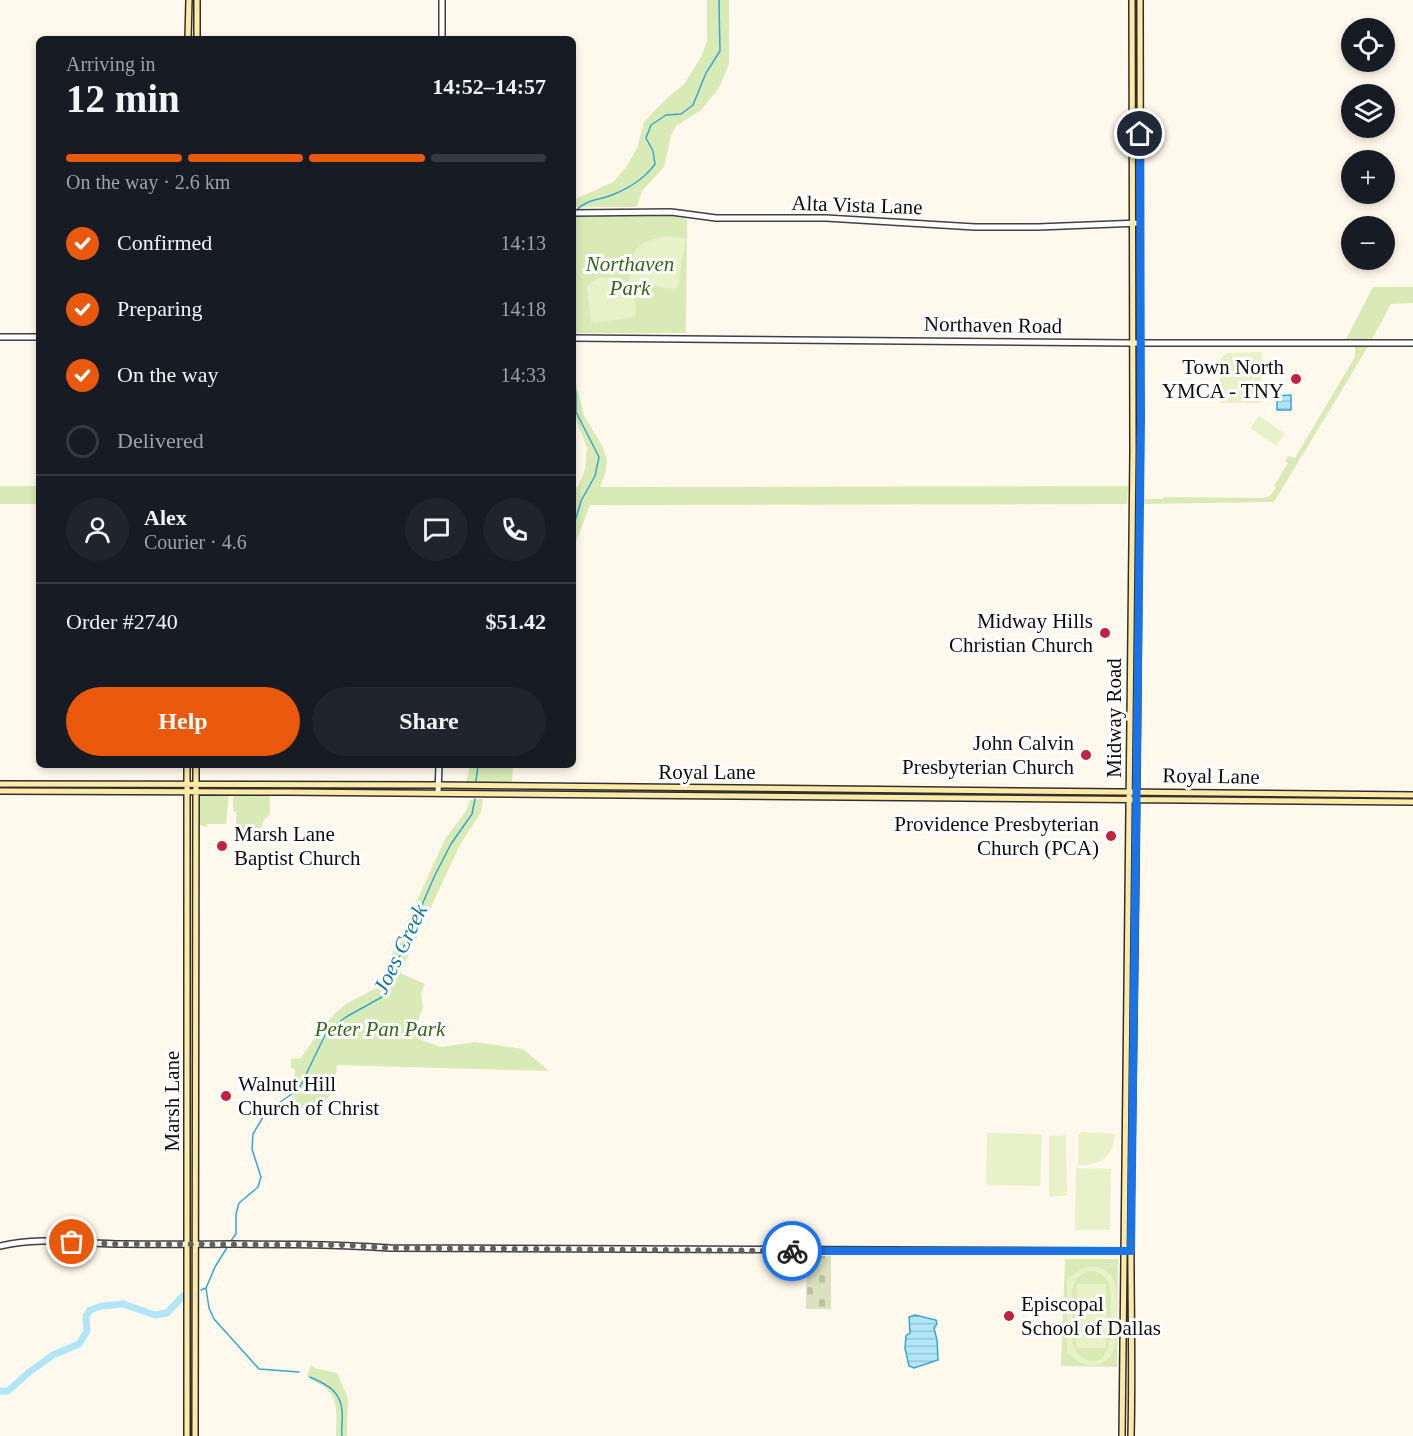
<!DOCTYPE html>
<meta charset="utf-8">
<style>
:root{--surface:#171b24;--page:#20242c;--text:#f1f3f6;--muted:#9ea1a6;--line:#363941;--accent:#ea580c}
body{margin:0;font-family:Georgia,serif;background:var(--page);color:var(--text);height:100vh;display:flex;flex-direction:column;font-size:22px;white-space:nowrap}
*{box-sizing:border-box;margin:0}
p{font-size:20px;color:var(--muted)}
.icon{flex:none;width:33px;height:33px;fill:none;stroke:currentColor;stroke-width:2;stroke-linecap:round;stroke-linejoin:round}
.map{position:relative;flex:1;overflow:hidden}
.side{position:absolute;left:36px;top:36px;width:540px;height:732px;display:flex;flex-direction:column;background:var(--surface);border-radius:9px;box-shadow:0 3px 9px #0003}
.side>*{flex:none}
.controls{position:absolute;left:1341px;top:18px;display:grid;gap:12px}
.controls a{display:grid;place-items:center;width:54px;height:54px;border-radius:50%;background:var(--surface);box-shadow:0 3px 9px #0003;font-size:30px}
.pin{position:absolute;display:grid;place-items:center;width:51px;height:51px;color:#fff;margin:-26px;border:3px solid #fff;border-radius:50%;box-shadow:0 2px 6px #0007}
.courier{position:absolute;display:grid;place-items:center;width:60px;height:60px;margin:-30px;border:4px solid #1a73e8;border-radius:50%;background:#fff;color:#222;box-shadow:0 2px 8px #0007}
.overview em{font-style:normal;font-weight:600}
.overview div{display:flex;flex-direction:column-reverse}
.overview{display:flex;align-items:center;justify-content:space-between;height:102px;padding:0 30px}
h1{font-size:39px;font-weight:600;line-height:45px}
.bar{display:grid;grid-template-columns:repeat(4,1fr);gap:9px 6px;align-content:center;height:72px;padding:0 30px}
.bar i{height:8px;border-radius:4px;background:var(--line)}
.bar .selected{background:var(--accent)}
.bar p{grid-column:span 4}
.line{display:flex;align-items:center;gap:15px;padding:0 30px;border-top:2px solid var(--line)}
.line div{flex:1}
.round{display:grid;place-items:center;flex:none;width:63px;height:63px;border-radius:32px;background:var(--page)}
ol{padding:0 30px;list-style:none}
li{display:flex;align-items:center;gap:18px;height:66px}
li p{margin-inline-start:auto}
li .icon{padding:6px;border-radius:50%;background:var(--accent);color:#fff;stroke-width:4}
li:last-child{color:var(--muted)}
li i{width:33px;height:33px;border:3px solid var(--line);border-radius:50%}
.primary-button{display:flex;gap:12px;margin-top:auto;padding:12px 30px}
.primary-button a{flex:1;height:69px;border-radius:36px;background:var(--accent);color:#fff;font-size:24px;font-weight:600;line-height:69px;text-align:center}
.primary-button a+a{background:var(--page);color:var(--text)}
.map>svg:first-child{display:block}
</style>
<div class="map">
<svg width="1413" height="1436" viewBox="0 0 1413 1436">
<defs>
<pattern id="cemetery-stones" width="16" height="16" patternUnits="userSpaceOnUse" patternTransform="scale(1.5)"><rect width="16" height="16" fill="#dae1be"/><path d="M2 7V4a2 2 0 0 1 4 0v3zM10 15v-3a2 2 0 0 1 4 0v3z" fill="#bac0a2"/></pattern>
<pattern id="water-rules" width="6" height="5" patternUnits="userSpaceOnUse" patternTransform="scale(1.5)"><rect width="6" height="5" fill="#b1e6f7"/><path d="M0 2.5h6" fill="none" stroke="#97c4d3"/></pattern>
</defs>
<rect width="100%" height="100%" fill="#fff9ed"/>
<path fill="#d8eab6" d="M707 0H729V64L719 88 701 110 676 126 671 136 664 167 642 191 637 207H573V200L613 182 627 166 637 148 644 122 663 102 685 83 702 55 707 41Z
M591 216H672L687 219 686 333H573V217Z
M1373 287H1413V303L1391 304 1371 341H1345Z
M1355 345H1369L1274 502 1144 504V499H1163L1164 497 1264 498 1270 496 1276 488 1274 486 1288 463 1285 461 1288 456 1295 458 1355 357Z
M573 371 584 416 602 445 607 459 606 471 600 487 1128 486 1127 504 590 505 573 550V487H578L585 469 587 448 574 415Z
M0 486H39V504H0Z
M470 765H513L512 781 509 783 466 782Z
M202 794H229L226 824H207V827L199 825V796Z
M235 794 270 795V814L264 820 261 829H236V812L233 811V797Z
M483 799 481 812 460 845 400 973 425 984 421 993 423 1008 418 1021V1039L442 1047 475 1042 523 1049 549 1071 337 1065 334 1092 312 1113 294 1105 295 1069 291 1068V1059L301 1058C313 1041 324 1022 341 1008 352 999 366 995 378 986L445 839 466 811 470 800Z
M1065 1259H1118L1117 1367 1061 1366Z
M311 1365 317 1369 337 1373 348 1398 347 1436H336C336 1419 340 1397 323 1386 317 1382 311 1382 307 1376Z"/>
<path fill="url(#cemetery-stones)" d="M807 1256H831V1309H806Z"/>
<path fill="#e8f1c8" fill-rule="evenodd" d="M667 236 686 238 678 287 674 289 629 282C630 252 636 241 667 236Z
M612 277C628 286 640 298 635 317L594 323 591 321 587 286 598 278Z
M1262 352 1261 403H1220V359L1227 353Z
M1259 416 1285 434 1276 446 1250 428Z
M1082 1132 1115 1134C1113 1158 1101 1165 1078 1165V1136Z
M987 1133 1042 1134 1040 1186 986 1185Z
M1066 1135 1067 1195 1050 1197 1049 1195V1136Z
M1076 1168 1111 1169 1110 1230H1075Z
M1091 1266C1101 1267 1110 1271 1114 1281 1118 1291 1118 1342 1113 1352 1104 1370 1082 1369 1070 1354H1067V1278C1075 1276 1079 1267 1091 1266ZM1088 1271C1100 1271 1108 1277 1110 1288 1110 1307 1120 1381 1079 1356L1072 1343V1288L1077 1277Z
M1077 1284H1106V1348H1076Z"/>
<path fill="url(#water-rules)" stroke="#37a7cf" stroke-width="1.5" d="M1291 395V410H1277V396Z
M915 1315 936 1320 937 1324 934 1328 937 1340 938 1360 914 1368 909 1366 905 1348 906 1336 910 1333 909 1317Z"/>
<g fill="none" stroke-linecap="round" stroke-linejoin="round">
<path stroke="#37a7cf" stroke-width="1.5" d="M577 210C585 200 600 200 612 195 628 189 645 178 655 164L653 151 646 138 651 125 666 115 681 114 693 105 706 73 720 51 719 0
M573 378 576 394V412L599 457 595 476 581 501 573 528
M476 781 478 765
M230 1242 236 1234V1214L239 1203 258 1187 261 1177 252 1149 253 1134 266 1112 299 1089 327 1031 346 1017 382 997 435 875 451 844 472 814 475 799
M206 1288 209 1308 214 1319 259 1369 299 1372
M201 1290 206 1288 215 1267 228 1246
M310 1377C326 1384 341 1391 342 1411 343 1419 341 1428 342 1436"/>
<path stroke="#b1e6f7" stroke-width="7" d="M0 1391H8L28 1373 53 1355 79 1344 87 1331 86 1316 90 1310 102 1306 123 1304 155 1315 167 1313 183 1296"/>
<g stroke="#404040" stroke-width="8">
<path id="tertiary" d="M442 39V0
M573 213 671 212 716 218H826L975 227H1038L1140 223
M0 337H39
M573 338 1132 343H1413
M438 793 439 765
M0 1246C40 1236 83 1244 123 1244 212 1245 301 1242 390 1248L1131 1251"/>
</g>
<g stroke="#2f2f2f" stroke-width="8">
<path id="secondary" d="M188 39 189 0
M197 39V0
M0 784 439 785 1413 795
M0 791 285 792 1413 802
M187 1436V765
M195 1436 196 765
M1122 1436 1133 452 1132 0
M1131 1436C1133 1357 1130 1277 1131 1198 1138 799 1141 399 1140 0"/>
</g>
<use href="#tertiary" stroke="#fff" stroke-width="5"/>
<use href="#secondary" stroke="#ffeaa8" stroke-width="5"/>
</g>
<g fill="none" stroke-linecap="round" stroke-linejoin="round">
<path stroke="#62605b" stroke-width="6" stroke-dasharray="0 10.8" d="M72 1242 118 1244 346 1245 390 1248 792 1251"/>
<path stroke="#1a73e8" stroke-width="8" d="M792 1251H1131L1141 419 1140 134"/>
</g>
<g fill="#bf233f" stroke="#fff" stroke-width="2">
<circle cx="1296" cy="379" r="6"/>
<circle cx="1105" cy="633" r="6"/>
<circle cx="1086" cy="755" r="6"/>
<circle cx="1111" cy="836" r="6"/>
<circle cx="222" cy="846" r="6"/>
<circle cx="226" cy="1096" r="6"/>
<circle cx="1009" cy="1316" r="6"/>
</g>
<g text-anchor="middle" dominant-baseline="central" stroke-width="6" stroke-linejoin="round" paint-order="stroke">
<g font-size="21" fill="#0d0d0d" stroke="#fff">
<text transform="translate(857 205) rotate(2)">Alta Vista Lane</text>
<text transform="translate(993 325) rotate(1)">Northaven Road</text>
<text transform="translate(1114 718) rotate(-90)">Midway Road</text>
<text x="707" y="772">Royal Lane</text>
<text transform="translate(1211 776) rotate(1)">Royal Lane</text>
<text transform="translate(172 1101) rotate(-90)">Marsh Lane</text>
</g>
<g font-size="21" font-style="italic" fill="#35661c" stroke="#fff">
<text x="630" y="264">Northaven<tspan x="630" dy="24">Park</tspan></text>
<text x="380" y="1029">Peter Pan Park</text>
</g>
<g font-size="21" fill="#0d0d0d" stroke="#fff" text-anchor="end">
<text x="1284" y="367">Town North<tspan x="1284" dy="24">YMCA - TNY</tspan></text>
<text x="1093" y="621">Midway Hills<tspan x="1093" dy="24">Christian Church</tspan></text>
<text x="1074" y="743">John Calvin<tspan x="1074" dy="24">Presbyterian Church</tspan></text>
<text x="1099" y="824">Providence Presbyterian<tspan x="1099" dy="24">Church (PCA)</tspan></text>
<text x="234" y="834" text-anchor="start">Marsh Lane<tspan x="234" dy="24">Baptist Church</tspan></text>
<text x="238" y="1084" text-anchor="start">Walnut Hill<tspan x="238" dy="24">Church of Christ</tspan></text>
<text x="1021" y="1304" text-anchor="start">Episcopal<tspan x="1021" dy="24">School of Dallas</tspan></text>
</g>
<g font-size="22" font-style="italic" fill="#1476a1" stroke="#fff">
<text transform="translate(400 949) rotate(-64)">Joes Creek</text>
</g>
</g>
</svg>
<div class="controls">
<a><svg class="icon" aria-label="locate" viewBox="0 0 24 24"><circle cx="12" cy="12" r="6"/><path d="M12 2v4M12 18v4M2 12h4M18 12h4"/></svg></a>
<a><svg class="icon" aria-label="layers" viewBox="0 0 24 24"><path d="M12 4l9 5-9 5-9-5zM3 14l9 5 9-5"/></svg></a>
<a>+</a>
<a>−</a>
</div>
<div class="pin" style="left:72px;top:1242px;background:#ea580c"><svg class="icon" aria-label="bag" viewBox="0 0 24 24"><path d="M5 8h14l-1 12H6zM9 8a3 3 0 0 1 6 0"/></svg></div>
<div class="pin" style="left:1140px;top:134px;background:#1f2937"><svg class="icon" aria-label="home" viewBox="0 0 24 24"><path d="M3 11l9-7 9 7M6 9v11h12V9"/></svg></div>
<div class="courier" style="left:792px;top:1251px"><svg class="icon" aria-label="bike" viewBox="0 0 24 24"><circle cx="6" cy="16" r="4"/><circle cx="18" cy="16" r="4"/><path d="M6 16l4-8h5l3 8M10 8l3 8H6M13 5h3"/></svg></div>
<section class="side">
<div class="overview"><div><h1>12 min</h1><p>Arriving in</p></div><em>14:52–14:57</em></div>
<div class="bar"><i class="selected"></i><i class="selected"></i><i class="selected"></i><i></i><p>On the way · 2.6 km</p></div>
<ol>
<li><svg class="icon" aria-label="check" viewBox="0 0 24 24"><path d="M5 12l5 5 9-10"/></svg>Confirmed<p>14:13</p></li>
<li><svg class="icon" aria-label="check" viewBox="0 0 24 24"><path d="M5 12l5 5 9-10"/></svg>Preparing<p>14:18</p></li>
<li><svg class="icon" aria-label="check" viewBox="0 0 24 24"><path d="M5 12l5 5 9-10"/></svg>On the way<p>14:33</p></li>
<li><i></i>Delivered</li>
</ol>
<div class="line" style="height:108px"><a class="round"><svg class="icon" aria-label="person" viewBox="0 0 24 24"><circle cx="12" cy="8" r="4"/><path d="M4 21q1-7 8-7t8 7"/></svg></a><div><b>Alex</b><p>Courier · 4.6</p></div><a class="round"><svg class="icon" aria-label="chat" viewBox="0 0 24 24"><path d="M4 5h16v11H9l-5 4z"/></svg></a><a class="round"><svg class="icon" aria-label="phone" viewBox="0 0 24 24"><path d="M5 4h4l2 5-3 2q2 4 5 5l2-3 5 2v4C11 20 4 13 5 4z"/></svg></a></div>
<div class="line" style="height:78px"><div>Order #2740</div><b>$51.42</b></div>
<div class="primary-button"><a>Help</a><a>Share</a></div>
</section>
</div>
